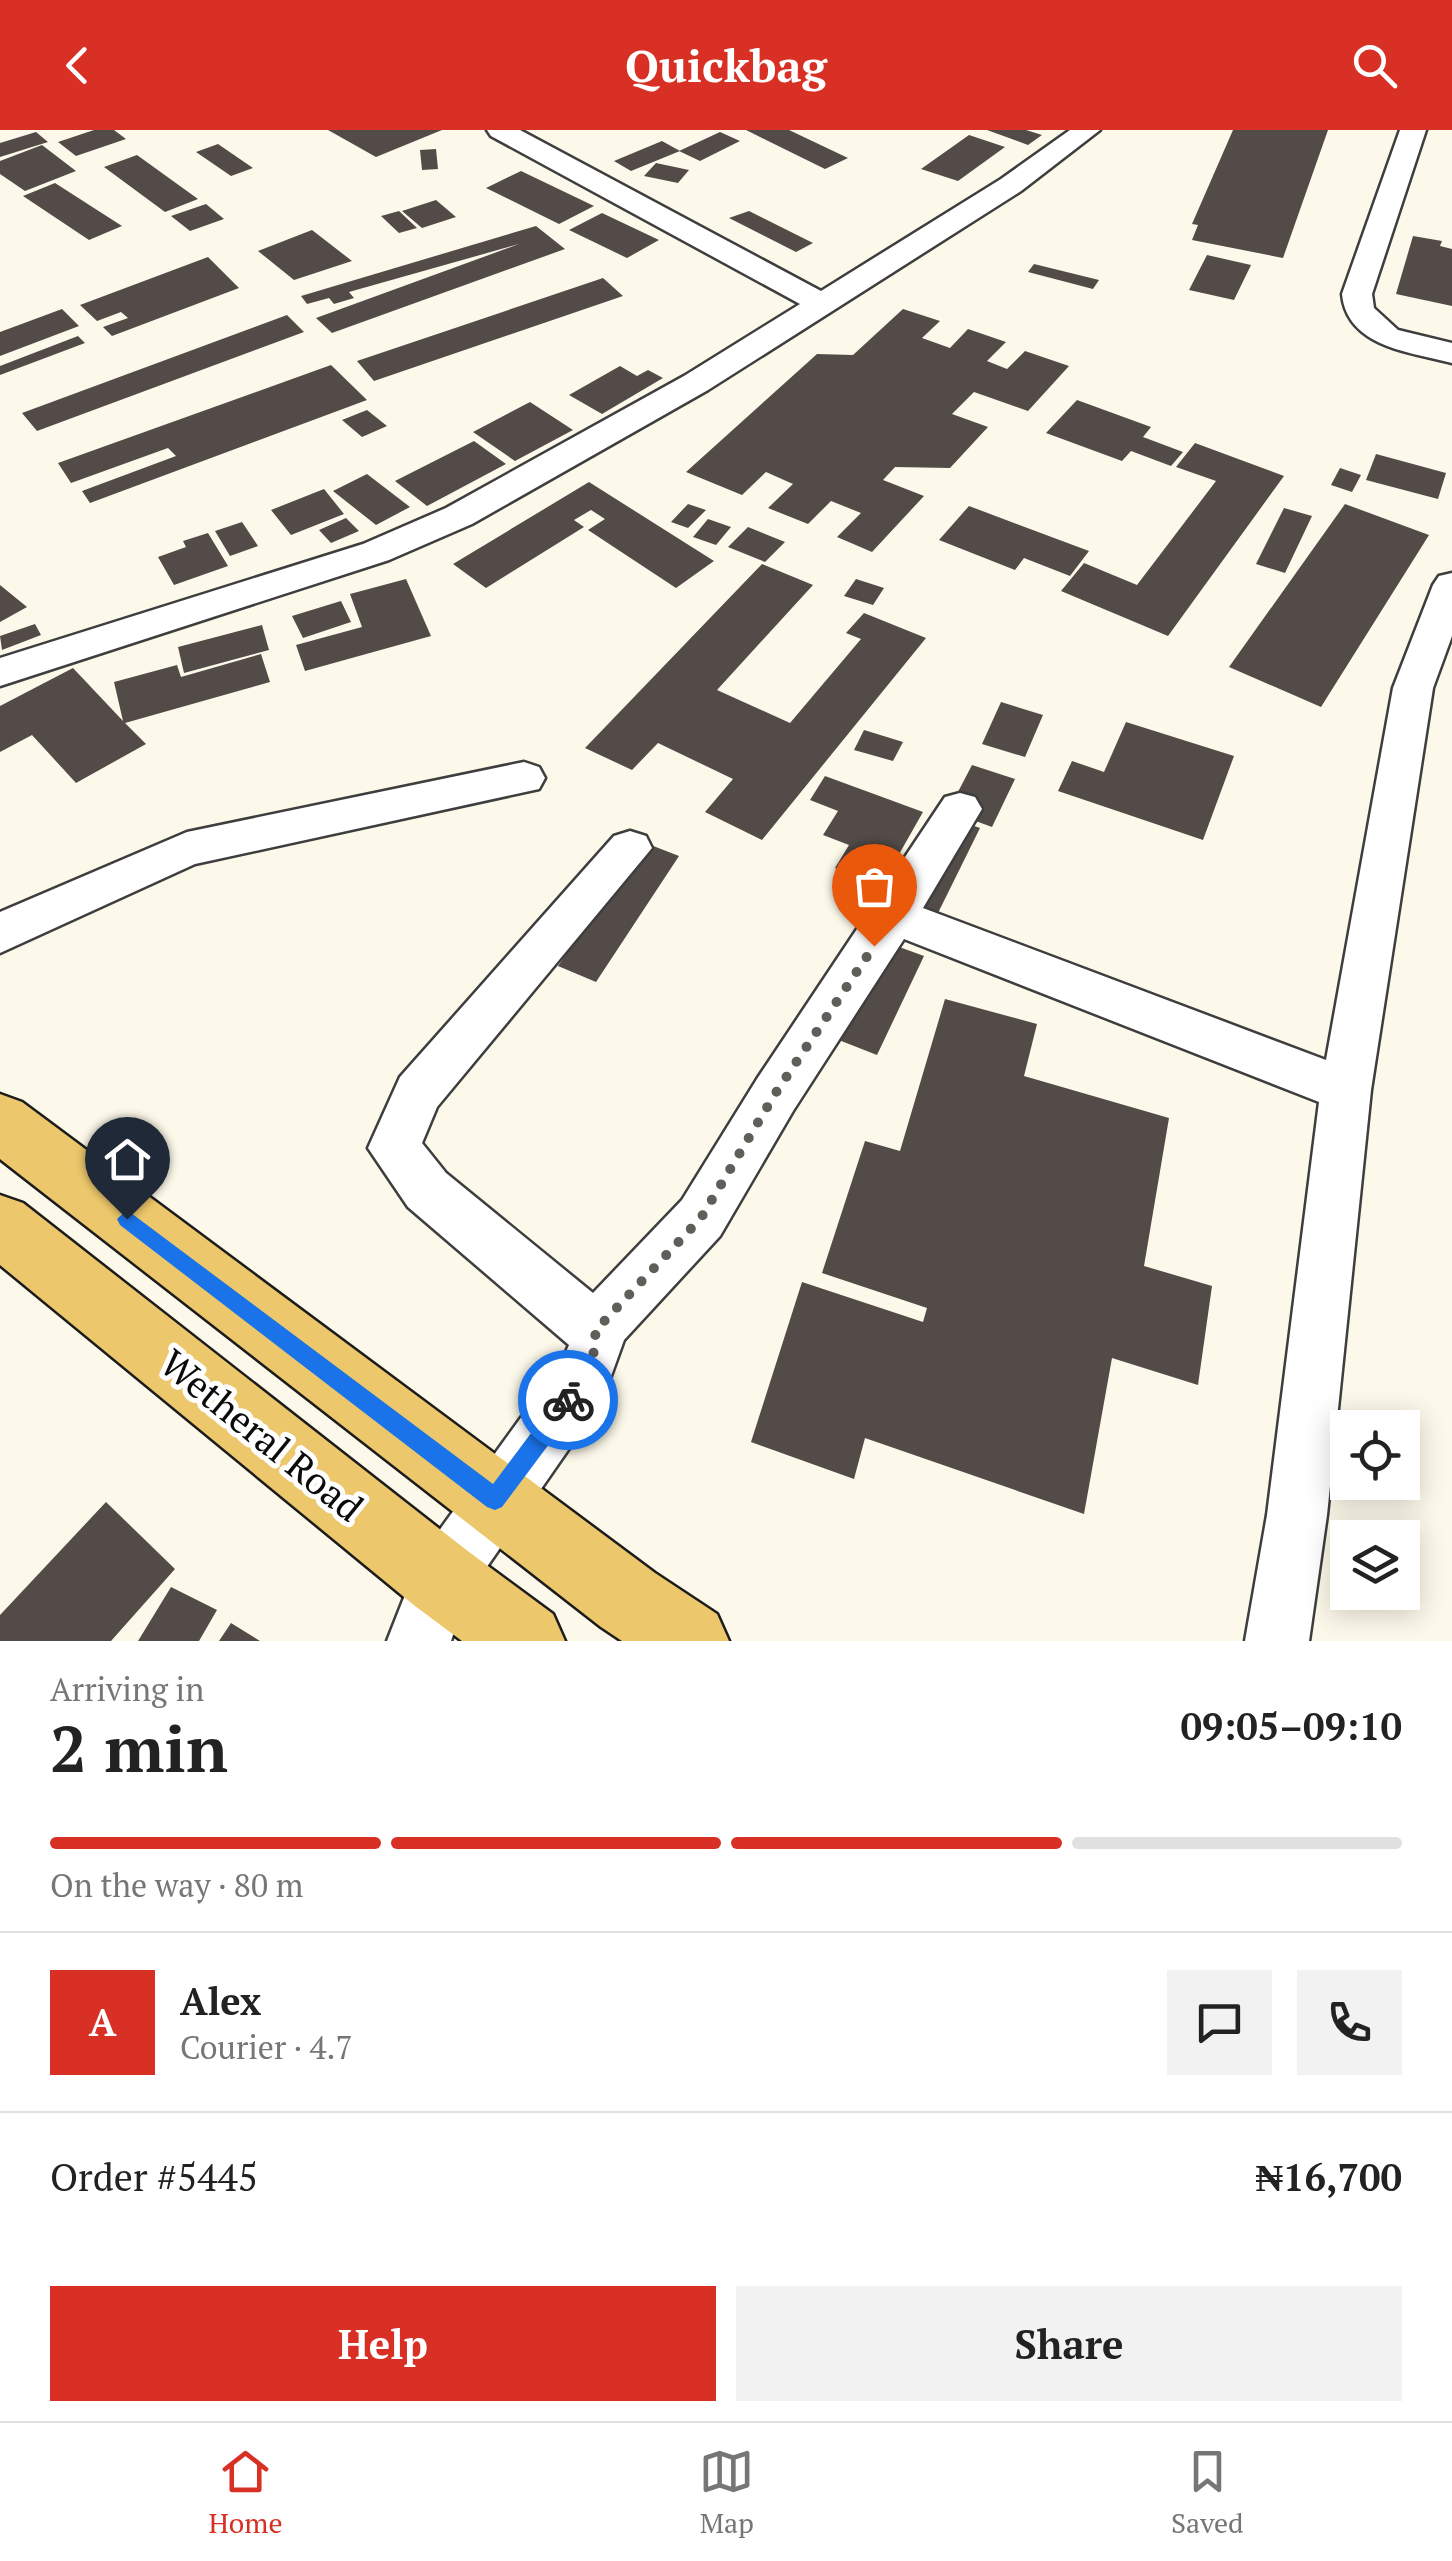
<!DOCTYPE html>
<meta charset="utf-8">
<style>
:root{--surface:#fff;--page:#f2f2f2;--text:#222;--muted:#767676;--line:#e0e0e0;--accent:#d93025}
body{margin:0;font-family:"PT Serif",serif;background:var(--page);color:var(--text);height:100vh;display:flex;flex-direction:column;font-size:38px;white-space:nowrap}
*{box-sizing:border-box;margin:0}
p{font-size:32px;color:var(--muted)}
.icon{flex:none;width:55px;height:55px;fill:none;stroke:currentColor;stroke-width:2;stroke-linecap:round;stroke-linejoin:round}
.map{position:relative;height:1511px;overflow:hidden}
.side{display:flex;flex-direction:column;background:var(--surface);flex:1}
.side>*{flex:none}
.controls{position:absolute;left:1330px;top:1280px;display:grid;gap:20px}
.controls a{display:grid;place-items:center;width:90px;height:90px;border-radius:0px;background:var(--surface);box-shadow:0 5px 25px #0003;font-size:50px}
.pin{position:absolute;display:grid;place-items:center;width:85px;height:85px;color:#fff;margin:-102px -42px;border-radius:50% 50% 50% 0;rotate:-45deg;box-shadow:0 0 10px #0007}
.pin .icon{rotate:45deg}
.courier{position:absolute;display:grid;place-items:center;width:100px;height:100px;margin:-50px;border:8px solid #1a73e8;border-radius:50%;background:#fff;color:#222;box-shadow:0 2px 12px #0007}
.headline em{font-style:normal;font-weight:600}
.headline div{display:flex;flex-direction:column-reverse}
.headline{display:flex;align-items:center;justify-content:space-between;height:170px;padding:0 50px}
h1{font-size:65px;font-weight:600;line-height:75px}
.bar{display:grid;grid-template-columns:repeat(4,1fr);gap:15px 10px;align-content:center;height:120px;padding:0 50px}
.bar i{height:12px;border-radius:8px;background:var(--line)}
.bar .on{background:var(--accent)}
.bar p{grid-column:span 4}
.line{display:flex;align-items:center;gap:25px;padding:0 50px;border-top:2px solid var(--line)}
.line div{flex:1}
.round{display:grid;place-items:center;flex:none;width:105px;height:105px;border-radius:0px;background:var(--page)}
.action{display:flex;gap:20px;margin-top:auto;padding:20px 50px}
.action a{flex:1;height:115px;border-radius:0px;background:var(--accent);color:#fff;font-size:40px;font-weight:600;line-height:115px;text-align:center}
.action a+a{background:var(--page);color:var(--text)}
header{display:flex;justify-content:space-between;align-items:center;height:130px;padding:0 50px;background:var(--accent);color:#fff;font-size:45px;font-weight:600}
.tab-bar{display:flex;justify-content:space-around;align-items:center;height:140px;border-top:2px solid var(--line);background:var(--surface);font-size:28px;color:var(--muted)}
.tab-bar a{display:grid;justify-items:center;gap:5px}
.tab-bar .on{color:var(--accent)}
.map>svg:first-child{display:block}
</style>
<header><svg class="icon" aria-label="back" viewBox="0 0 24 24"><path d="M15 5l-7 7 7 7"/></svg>Quickbag<svg class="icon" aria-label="search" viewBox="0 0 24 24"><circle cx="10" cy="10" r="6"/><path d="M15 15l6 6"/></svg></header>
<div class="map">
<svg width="1452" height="1511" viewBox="0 0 1452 1511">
<rect width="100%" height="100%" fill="#fdf9ea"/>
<path fill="#524b48" d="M94 0H114L126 9 76 26 58 12Z
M328 0H442L376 27Z
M746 0H789L848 28 825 39Z
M987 0H1026L1042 5 1028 15Z
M1233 0H1328L1283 128 1192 110 1198 95 1192 94Z
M36 2 48 12 0 27V13Z
M720 2 740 11 700 31 679 21Z
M969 5 1005 17 958 51 921 39Z
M662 11 680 21 631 41 614 31Z
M218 14 253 38 231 46 196 22Z
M42 15 76 41 25 61 0 44V31Z
M436 19 438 39 422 40 420 20Z
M137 25 198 69 165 82 104 37Z
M656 33 689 40 678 53 644 46Z
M521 41 594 76 559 94 486 58Z
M55 53 122 96 89 110 23 66Z
M436 70 456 87 422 98 402 81Z
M206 74 224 89 190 101 171 86Z
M399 81 417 98 399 103 381 86Z
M749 81 813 113 796 122 729 88Z
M602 83 659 110 627 128 569 100Z
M536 96 565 119 332 203 316 188 519 114 349 162 354 168 334 174 329 168 307 174 301 166Z
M312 100 352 131 294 150 258 121Z
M1413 106 1442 111 1440 116 1452 119V176L1396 164Z
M1207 125 1251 135 1234 170 1189 160Z
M208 127 239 158 112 206 103 197 128 188 121 182 97 191 80 175Z
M1034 134 1099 150 1093 159 1028 142Z
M603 148 623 166 374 251 357 231Z
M62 179 79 196 0 226V202Z
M903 179 940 191 922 208 950 218 968 199 1006 212 987 231 1007 239 1025 221 1069 236 1028 281 974 262 952 284 988 297 950 338 895 337 883 350 924 366 872 422 837 407 861 383 831 371 808 394 768 378 793 354 766 342 742 365 686 342 817 224 853 225Z
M287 185 304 202 37 301 22 283Z
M78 206 85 213 0 245V236Z
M331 235 367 270 90 373 82 361 176 326 168 318 71 353 58 333Z
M620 236 637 246 648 240 663 248 602 284 569 265Z
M1077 270 1151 297 1143 307 1183 322 1171 336 1131 321 1122 331 1046 303Z
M530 272 573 300 515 331 473 302Z
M367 280 387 296 362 307 342 290Z
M474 311 506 334 427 376 395 351Z
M1195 313 1284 346 1168 506 1061 461 1084 433 1137 455 1216 351 1176 337Z
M1376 324 1446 343 1438 369 1366 350Z
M1340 338 1361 345 1352 362 1331 355Z
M367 344 410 377 376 395 333 361Z
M589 352 714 431 676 458 588 400 605 389 591 380 574 390 584 397 486 458 453 434Z
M324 359 344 384 291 405 271 380Z
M688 374 706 380 688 398 671 392Z
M1345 374 1429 405 1321 577 1229 537Z
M969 376 1089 421 1070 446 1024 428 1015 440 939 410Z
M1284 378 1312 386 1285 443 1256 434Z
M346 388 359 401 331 413 319 400Z
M708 389 731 397 716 415 693 407Z
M242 392 258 416 230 426 215 401Z
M748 397 785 412 765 432 728 417Z
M208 403 228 436 174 455 158 427 186 417 183 411Z
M762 434 813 455 717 560 790 593 861 509 846 503 864 483 926 508 762 710 705 682 733 649 658 613 632 640 585 618Z
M406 449 431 506 305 541 296 515 362 497 350 464Z
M856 449 884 458 873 475 844 466Z
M0 455 27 477 0 492Z
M341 471 351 492 303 508 292 486Z
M35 494 41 505 2 520 0 506Z
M262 495 269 520 184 543 178 517Z
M261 524 270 552 125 593 146 614 76 653 32 605 0 622V576L73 538 123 591 114 552 177 535 181 547Z
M1001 572 1043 585 1025 627 982 614Z
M1126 592 1234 626 1203 710 1058 661 1072 631 1104 642Z
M864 600 903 612 893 631 854 620Z
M972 635 1015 649 992 697 948 681Z
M825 646 923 682 881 756 835 738 849 715 823 705 838 681 810 670Z
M951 688 980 698 938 783 908 772Z
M643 712 679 726 596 852 558 836Z
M880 810 924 826 877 925 831 907Z
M945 869 1037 894 1024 946 1169 988 1144 1136 1212 1156 1198 1255 1112 1228 1084 1384 865 1308 854 1349 751 1312 802 1152 923 1192 927 1178 822 1143 865 1011 900 1021Z
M106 1372 175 1439 111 1511H0V1485Z
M171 1457 217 1480 199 1511H138Z
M231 1493 260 1511H219Z"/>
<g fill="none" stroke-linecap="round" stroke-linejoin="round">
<g stroke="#3e3e3e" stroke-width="5">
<path id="minor" d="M487 0H520L821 161 1001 49 1070 0H1100L1021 61 708 260 472 394 389 430 0 556V528L363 414 446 378 684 246 800 174 491 6Z
M1400 0H1426L1372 164 1374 178 1398 200 1452 213V233C1410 222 1347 217 1342 164Z
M1452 443V506L1433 558 1371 960 1327 1385 1309 1511H1245L1267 1385 1319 972 904 809 793 981 720 1106 624 1210 602 1271 466 1467 451 1511H387L420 1427 562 1231 569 1215 408 1077 368 1018 400 947 614 706 630 701 646 706 652 718 437 977 422 1013 446 1043 593 1163 682 1070 757 949 945 667 960 663 975 667 982 679 923 778 1326 930 1393 558 1433 455 1439 446Z
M524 632 539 637 545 648 539 659 195 734 0 823V782L187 702Z"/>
</g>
<g stroke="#1c1c1c" stroke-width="5">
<path id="major" d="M0 964 22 972 655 1443 717 1484 729 1511H622L601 1497 0 1029Z
M0 1065 23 1073 469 1422 553 1484 565 1511H462L415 1476 0 1135Z"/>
</g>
<use href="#minor" fill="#fff" fill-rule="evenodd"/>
<use href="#major" fill="#ecc76b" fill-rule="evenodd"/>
</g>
<path fill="#1a73e8" d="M127 1080 493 1354 561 1263 568 1260 576 1263 579 1270 576 1278 502 1377 495 1380 487 1377 120 1095 117 1089Z"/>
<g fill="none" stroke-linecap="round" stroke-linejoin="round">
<path stroke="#605e59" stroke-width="10" stroke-dasharray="0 18" d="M568 1270C583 1250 598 1227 595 1201L701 1088 775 964 874 816"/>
</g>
<g text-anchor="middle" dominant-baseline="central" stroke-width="10" stroke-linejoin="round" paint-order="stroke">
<g font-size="38" fill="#0b0b0b" stroke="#fff">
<text transform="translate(262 1305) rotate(39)">Wetheral Road</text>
</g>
</g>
</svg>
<div class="controls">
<a><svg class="icon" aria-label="locate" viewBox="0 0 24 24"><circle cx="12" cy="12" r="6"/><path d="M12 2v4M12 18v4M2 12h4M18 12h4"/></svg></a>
<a><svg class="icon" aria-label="layers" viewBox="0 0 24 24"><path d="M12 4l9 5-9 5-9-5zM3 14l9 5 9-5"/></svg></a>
</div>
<div class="pin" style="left:874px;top:816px;background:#ea580c"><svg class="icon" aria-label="bag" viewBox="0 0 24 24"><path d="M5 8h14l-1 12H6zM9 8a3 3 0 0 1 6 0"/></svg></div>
<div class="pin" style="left:127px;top:1089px;background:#1f2937"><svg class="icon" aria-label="home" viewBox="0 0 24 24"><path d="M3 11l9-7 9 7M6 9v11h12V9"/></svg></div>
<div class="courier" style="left:568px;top:1270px"><svg class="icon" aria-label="bike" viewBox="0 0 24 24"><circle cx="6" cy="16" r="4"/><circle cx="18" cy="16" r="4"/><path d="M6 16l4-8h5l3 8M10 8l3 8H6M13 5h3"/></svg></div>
</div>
<section class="side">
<div class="headline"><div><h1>2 min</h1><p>Arriving in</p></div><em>09:05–09:10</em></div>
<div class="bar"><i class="on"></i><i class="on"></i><i class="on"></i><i></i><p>On the way · 80 m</p></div>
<div class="line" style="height:180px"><b class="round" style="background:var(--accent);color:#fff">A</b><div><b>Alex</b><p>Courier · 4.7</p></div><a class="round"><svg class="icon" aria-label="chat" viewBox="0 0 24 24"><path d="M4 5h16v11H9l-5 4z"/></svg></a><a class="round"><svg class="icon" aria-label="phone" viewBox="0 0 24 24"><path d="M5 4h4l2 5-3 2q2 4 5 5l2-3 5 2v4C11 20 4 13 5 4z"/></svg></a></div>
<div class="line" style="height:130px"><div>Order #5445</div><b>₦16,700</b></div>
<div class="action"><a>Help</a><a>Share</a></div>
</section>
<nav class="tab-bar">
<a class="on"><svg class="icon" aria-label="home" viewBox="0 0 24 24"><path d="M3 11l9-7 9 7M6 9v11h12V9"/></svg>Home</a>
<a><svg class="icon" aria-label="map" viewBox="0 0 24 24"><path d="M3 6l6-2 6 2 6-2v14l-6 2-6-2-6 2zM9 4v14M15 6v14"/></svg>Map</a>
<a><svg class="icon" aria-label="saved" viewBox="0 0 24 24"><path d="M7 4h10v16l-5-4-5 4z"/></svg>Saved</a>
</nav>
